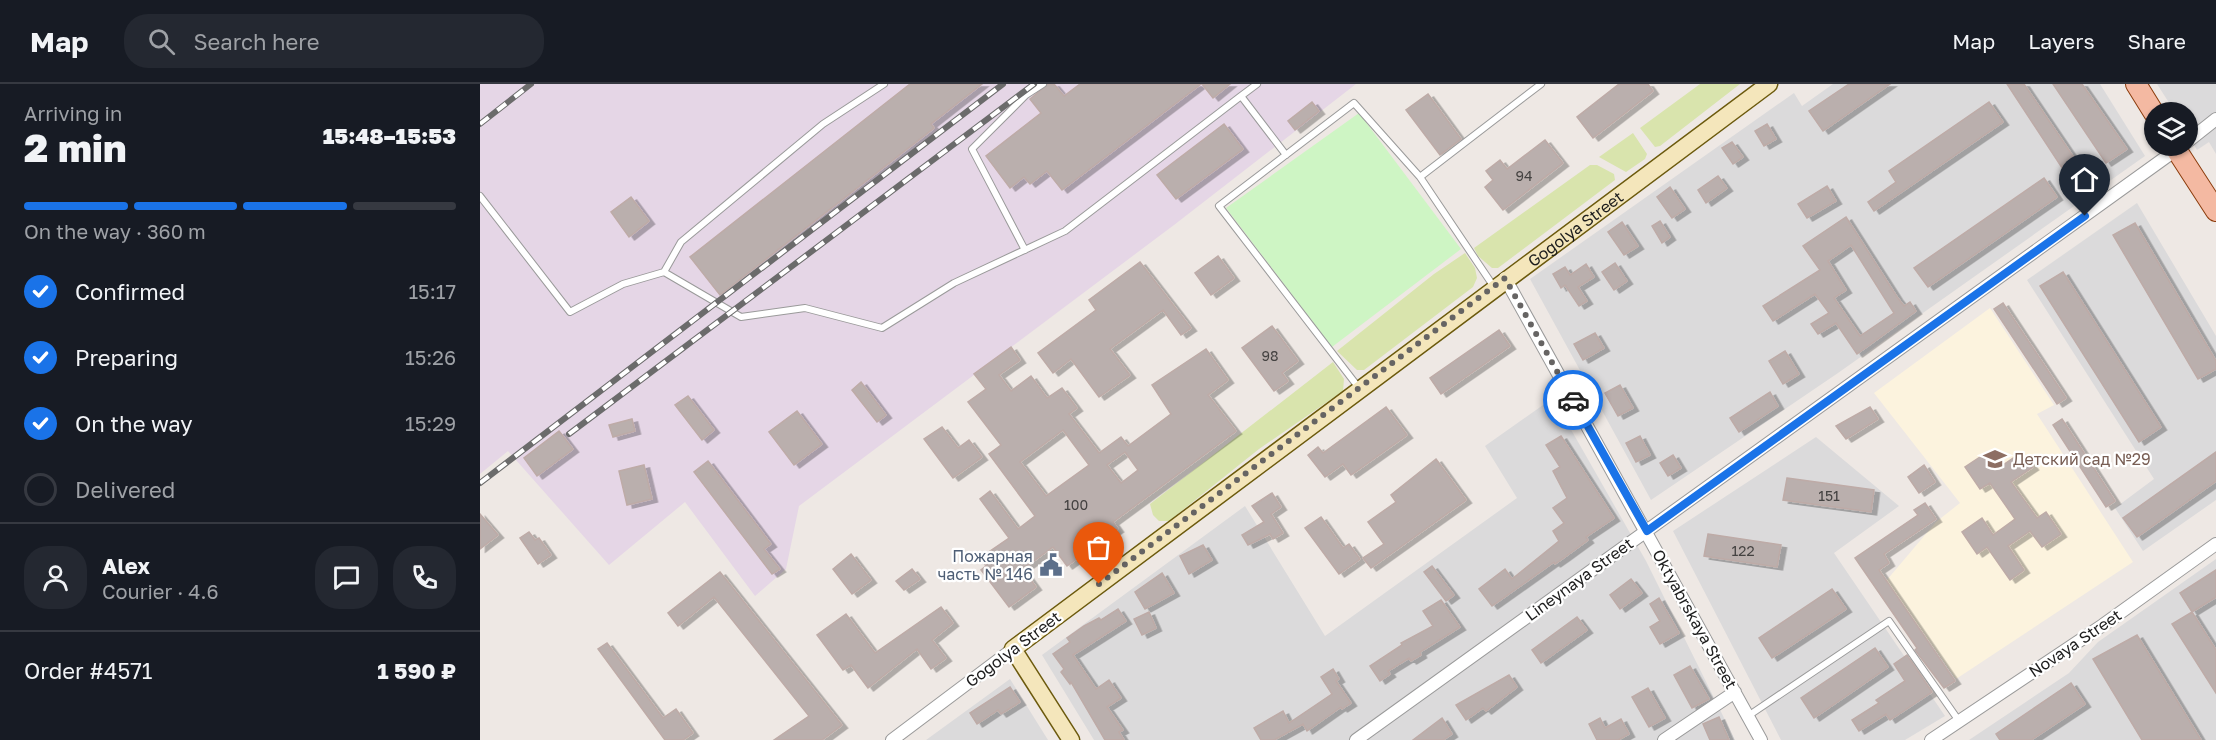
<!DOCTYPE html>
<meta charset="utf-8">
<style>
:root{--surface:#171b24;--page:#242831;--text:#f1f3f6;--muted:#9ea1a6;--line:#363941;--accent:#1a73e8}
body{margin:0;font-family:"Golos Text",sans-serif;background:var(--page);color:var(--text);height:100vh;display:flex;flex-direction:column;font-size:22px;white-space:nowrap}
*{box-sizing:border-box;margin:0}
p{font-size:20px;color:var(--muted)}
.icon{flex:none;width:33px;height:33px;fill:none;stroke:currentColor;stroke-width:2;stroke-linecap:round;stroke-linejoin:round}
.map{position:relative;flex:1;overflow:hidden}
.drawer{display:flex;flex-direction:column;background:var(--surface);width:480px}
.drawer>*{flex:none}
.tools{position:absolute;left:1664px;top:18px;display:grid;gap:12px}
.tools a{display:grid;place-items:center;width:54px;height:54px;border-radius:50%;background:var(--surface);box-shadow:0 2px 4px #0004;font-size:30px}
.pin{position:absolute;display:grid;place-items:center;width:51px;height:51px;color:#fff;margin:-62px -26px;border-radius:50% 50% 50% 0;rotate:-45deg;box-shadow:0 0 6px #0007}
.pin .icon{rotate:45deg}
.courier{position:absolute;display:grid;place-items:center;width:60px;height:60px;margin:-30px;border:4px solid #1a73e8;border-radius:50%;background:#fff;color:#222;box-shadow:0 2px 8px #0007}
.head em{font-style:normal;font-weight:800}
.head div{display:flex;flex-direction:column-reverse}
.head{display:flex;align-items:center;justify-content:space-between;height:102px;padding:0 24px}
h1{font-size:39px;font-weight:800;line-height:45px}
.bar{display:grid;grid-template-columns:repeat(4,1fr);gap:9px 6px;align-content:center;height:72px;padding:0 24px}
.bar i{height:8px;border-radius:4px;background:var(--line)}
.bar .active{background:var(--accent)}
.bar p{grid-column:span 4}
.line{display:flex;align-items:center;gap:15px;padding:0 24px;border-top:2px solid var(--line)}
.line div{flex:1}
.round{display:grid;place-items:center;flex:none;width:63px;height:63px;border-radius:24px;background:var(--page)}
ol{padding:0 24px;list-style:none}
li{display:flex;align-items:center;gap:18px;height:66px}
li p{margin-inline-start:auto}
li .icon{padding:6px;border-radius:50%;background:var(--accent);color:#fff;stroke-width:4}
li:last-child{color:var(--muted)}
li i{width:33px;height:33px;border:3px solid var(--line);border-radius:50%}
header{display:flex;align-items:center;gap:36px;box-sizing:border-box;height:84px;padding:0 30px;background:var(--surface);border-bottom:2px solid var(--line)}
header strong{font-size:28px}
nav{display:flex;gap:33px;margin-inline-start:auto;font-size:21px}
.search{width:420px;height:54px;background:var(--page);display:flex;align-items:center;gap:15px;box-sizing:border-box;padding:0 21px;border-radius:24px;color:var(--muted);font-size:22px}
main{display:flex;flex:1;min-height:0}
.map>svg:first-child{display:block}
</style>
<header>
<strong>Map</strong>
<div class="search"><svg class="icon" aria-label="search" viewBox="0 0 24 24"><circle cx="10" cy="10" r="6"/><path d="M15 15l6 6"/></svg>Search here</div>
<nav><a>Map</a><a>Layers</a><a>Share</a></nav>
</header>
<main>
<section class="drawer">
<div class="head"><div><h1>2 min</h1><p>Arriving in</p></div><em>15:48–15:53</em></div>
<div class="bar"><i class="active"></i><i class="active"></i><i class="active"></i><i></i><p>On the way · 360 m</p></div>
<ol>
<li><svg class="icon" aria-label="check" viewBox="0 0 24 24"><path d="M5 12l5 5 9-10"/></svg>Confirmed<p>15:17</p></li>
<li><svg class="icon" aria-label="check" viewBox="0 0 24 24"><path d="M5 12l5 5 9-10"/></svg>Preparing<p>15:26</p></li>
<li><svg class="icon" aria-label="check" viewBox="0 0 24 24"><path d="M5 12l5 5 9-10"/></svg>On the way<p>15:29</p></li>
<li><i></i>Delivered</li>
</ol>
<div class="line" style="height:108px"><a class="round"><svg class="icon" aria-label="person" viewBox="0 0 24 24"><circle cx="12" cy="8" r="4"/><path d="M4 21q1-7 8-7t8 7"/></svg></a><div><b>Alex</b><p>Courier · 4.6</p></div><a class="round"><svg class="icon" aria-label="chat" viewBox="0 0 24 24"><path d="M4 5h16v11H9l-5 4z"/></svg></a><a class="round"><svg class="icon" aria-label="phone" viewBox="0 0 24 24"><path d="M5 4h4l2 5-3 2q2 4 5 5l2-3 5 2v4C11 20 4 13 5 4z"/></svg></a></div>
<div class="line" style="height:78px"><div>Order #4571</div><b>1 590 ₽</b></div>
</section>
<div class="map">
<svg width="1736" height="656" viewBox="0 0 1736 656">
<defs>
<filter id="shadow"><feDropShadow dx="5.5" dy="3" stdDeviation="0" flood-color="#0004"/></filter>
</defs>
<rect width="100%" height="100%" fill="#eee8e4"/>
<path fill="#dbdadb" d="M1353 0H1620L1665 72 1358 289 1171 416 1050 195 1314 9 1322 22Z
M1677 0H1736V70L1729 58 1717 66 1707 49V28H1695Z
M1657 119 1736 252V416L1663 467 1635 424 1674 395 1547 196Z
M1073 314 1166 477 1255 656H614L562 571 765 422 845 552 1037 414 1005 362Z
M1336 353 1419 422 1354 469 1465 632 1425 656H1301L1193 447Z
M1736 475V656H1489L1589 589 1618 558Z
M530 595 568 656H446Z"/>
<path fill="#e5d6e6" d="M0 0H876L694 141 319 422 306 485 275 512 205 418 129 481 28 367 0 390Z"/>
<path fill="#fcf3de" d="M1510 224 1574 321 1557 330 1653 478 1476 595 1406 497 1456 438 1480 419 1394 309Z"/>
<path fill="#d9e4ad" d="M1220 0H1260L1180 62 1175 63 1160 44Z
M1153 49 1167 70 1165 75 1146 88 1119 73Z
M1110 81H1117L1134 90 1135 96 1018 184H1012L998 172 994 164Z
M985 169 995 184 997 194 993 203 884 286H877L857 267 954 190Z
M853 278 864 295 863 307 779 365 689 437H679L673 431 670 420Z"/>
<path fill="#cef5c4" d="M879 29 981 165 852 263 746 124Z"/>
<path fill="#baafad" stroke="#beaba7" stroke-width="1.5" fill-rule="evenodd" filter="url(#shadow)" d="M430 0H502L451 40 454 44 240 211 210 173Z
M568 0H574L584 12 600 0H721L582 106 567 87 550 100 544 93 530 104 506 72 561 29 550 15Z
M722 0H750L733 14Z
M1139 0H1168L1173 7 1113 54 1097 33Z
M1369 0H1410L1343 47 1329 27Z
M1527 0H1544L1603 87 1590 96Z
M1573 0H1602L1647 65 1626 79Z
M948 10 981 55 960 71 926 26Z
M832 18 839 27 815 46 808 37Z
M1509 18 1523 38 1394 127 1388 118 1416 98 1409 87Z
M744 40 763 65 696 115 677 91Z
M1287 40 1296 55 1284 62 1275 47Z
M1065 56 1083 79 1023 126 1005 103 1013 96 1006 87 1020 76 1027 85Z
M1252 58 1263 73 1253 80 1242 64Z
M1238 92 1247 104 1226 119 1218 106Z
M1564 94 1577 113 1448 203 1434 184Z
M1347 102 1356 117 1327 134 1318 120Z
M1190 103 1205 125 1192 134 1177 113Z
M151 113 169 137 149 153 131 128Z
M1366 133 1417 213 1424 222 1430 218 1436 227 1377 270 1356 239 1338 250 1331 240 1349 229 1335 210 1293 237 1283 222 1340 186 1323 162ZM1371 161 1414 229 1380 252 1354 214 1366 206 1348 177Z
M1180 137 1190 153 1182 159 1172 142Z
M1142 138 1158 162 1144 171 1128 148Z
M1655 139 1736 277V285L1718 295 1633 151Z
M738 172 754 194 731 211 715 189Z
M660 178 711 244 701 251 683 226 630 265 650 291 619 313 591 275 573 289 558 269 616 226 609 216Z
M1135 179 1147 197 1134 206 1122 188Z
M1106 180 1114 193 1098 203 1107 217 1099 222 1085 201 1081 204 1073 190 1085 183 1090 191Z
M1583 188 1681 343 1659 358 1560 202Z
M1523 219 1586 314 1577 320 1514 225Z
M792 242 818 277 802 289 808 297 794 307 762 264Z
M1019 246 1030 262 961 310 950 294Z
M1115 249 1124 264 1103 276 1094 260Z
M531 263 540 276 519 291 531 307 551 292 567 314 582 304 597 324 589 330 619 369 641 353 648 362 691 330 672 301 726 265 748 296 728 311 756 347 633 438 638 445 587 482 573 463 543 485 556 503 529 523 501 486 506 482 500 474 529 454 500 415 510 407 538 445 555 432 509 370 521 361 488 318 506 305 494 290ZM583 346 609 381 566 412 540 378ZM645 368 658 386 641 399 627 381Z
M1305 267 1319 290 1303 300 1289 277Z
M381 298 406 331 397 338 372 306Z
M1140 301 1153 324 1138 332 1125 309Z
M1290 308 1298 322 1259 348 1250 334Z
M208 312 234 346 222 356 195 321Z
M906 323 927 351 871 391 863 380 845 393 828 371 838 363 843 369Z
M1390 323 1398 335 1366 355 1356 342Z
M317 327 342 360 314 381 289 348Z
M152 335 155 347 133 353 129 341Z
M1582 335 1635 417 1626 423 1573 341Z
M462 343 478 364 489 356 502 373 473 394 444 355Z
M79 347 93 365 57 392 44 374Z
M1081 352 1134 434 1106 453 1108 456 1085 473 1075 480 1074 478 1012 522 999 505 1025 485 1032 495 1079 457 1073 447 1084 439 1073 424 1087 414 1073 387 1080 383 1066 361Z
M1160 352 1170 371 1156 378 1146 359Z
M1542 368 1553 383 1531 398 1557 434 1566 428 1581 450 1562 463 1550 447 1528 462 1544 486 1530 496 1507 463 1497 470 1482 448 1502 434 1513 451 1535 435 1510 399 1500 405 1485 383 1506 369 1517 385Z
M1736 368V397L1657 453 1643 434Z
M1193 371 1201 384 1188 392 1180 379Z
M956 375 986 416 891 484 883 474 904 460 888 438 916 418 911 411Z
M228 377 291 460 284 465 300 485 292 490 214 388Z
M164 381 172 415 147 421 139 387Z
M1444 381 1455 398 1439 409 1428 393Z
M1307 394 1394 406 1391 428 1303 416Z
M792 409 801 423 791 430 803 449 793 455 790 450 768 461 762 451 784 438 772 422Z
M1445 419 1456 435 1404 470 1409 479 1399 486 1475 597 1464 604 1435 566 1437 564 1375 474 1438 431 1434 426Z
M0 430 18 451 0 465Z
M841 433 863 464 869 460 880 475 859 490 825 444Z
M49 448 55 456 59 454 71 471 58 480 40 454Z
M1228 450 1301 461 1297 483 1224 472Z
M723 461 732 476 709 490 700 472Z
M371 470 391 496 372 510 353 485Z
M952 482 974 511 966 517 944 488Z
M432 485 440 495 424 506 416 497Z
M1736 486V513L1712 528 1700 509Z
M240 488 362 641 342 656H294L329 632 234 513 198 542 188 529Z
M682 489 694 509 665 525 655 508Z
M1151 495 1162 509 1140 525 1130 511Z
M1352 505 1366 525 1292 574 1279 554Z
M1179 514 1199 549 1180 560 1170 543 1180 537 1170 520Z
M961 516 980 543 940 568 941 571 931 577 929 574 908 587 910 590 900 597 890 582 922 561 921 559 953 542 943 527Z
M461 523 473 539 452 556 466 574 451 585 437 565 388 604 371 581 363 586 337 551 366 530 395 569Z
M638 525 646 537 593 571 616 605 629 596 641 614 627 623 643 646 639 648 644 656H625L591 598 590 600 581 588 584 585 573 570 590 558 587 554 604 542 619 534 621 536Z
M669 528 676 544 662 551 654 535Z
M1712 528 1736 566V609L1692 540Z
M1097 533 1107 546 1061 579 1052 566Z
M1657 551 1721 656H1662L1613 575Z
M127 559 183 634 196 625 213 649 203 656H185L118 565Z
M1395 564 1408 583 1334 634 1321 614Z
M1427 571 1452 608 1410 636 1406 630 1379 647 1372 636 1399 619 1396 616 1425 597 1414 580Z
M1210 582 1229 615 1212 624 1194 591Z
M853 585 859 595 856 597 871 619 862 625 861 623 827 647 823 640 794 656H781L774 644 803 627 809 639 852 610 841 593Z
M1029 591 1037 603 1006 627 1003 624 986 636 976 621Z
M1591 599 1605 620 1551 656H1520L1516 650Z
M530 603 540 618 521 630 518 626 497 640 490 629Z
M1168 604 1185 634 1169 643 1152 613Z
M1239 633 1249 656H1230L1223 640Z
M962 634 972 650 963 656H933Z
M1120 634 1125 644 1141 635 1149 650 1138 656H1117L1109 640Z"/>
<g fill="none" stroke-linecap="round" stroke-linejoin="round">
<g stroke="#9a9a9a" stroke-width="8">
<path id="lane" d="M761 12 777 0
M0 112 90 228 143 200 184 188 261 233 325 224 402 244 474 199 585 147 761 12 806 71
M545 166 492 65 546 11 563 0
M184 188 201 158 343 40 404 0
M1014 203 940 93 1061 0
M879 304 739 122 874 19 940 93
M1268 632 1409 537 1479 637"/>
</g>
<g stroke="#9a9a9a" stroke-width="14">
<path id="street" d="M1707 58 1736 35
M1025 194 1281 656
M412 656 533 565
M876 656 1700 63
M1184 656 1255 608
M1451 656 1623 541 1736 460"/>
</g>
<g stroke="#6c5a0d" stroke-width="19">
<g id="secondary">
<path id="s1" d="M591 656 533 565 1289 0"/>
</g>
</g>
<g stroke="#8b3b0b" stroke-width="22">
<path id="primary" d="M1656 0 1674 29
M1694 62 1736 127"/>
</g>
<use href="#lane" stroke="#fff" stroke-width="6"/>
<use href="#street" stroke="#fff" stroke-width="12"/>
<use href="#secondary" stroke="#f4e6bb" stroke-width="16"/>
<use href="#primary" stroke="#f4b9a2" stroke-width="20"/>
<g stroke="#6b6b6b" stroke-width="6">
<path id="rail" d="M0 40 51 0
M89 350 554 0
M0 399 523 0"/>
</g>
<use href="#rail" stroke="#fff" stroke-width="4" stroke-dasharray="11" stroke-linecap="butt"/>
</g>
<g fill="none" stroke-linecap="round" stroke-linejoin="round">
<path stroke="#666463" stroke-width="6" stroke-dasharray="0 10.8" d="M619 500 1025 194 1093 316"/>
<path stroke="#1a73e8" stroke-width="8" d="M1093 316 1167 447 1605 132"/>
</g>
<defs>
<g id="school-bare" transform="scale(1.8)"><path d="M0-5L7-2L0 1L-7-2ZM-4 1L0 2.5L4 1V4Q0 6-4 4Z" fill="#8d6e63" stroke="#fff" stroke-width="2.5" paint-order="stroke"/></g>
<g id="civic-bare" transform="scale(1.8)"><path d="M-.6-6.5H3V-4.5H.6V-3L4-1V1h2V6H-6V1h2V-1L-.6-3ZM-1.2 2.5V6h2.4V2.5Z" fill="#5c6f8a" stroke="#fff" stroke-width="2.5" paint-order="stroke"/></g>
</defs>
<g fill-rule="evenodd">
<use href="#school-bare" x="1515" y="375"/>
<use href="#civic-bare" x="571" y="481"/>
</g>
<g text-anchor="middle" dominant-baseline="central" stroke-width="4.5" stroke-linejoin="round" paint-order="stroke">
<g font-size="14" fill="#444241">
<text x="1044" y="91">94</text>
<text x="790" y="271">98</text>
<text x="1349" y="411">151</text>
<text x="596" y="420">100</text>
<text x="1263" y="466">122</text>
</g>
<g font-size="16" fill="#1d1d1d" stroke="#fff">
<text stroke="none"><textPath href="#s1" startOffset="810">Gogolya Street</textPath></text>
<text transform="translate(1099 495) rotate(-36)">Lineynaya Street</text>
<text transform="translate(1215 535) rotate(61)">Oktyabrskaya Street</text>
<text transform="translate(1595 559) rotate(-34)">Novaya Street</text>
<text transform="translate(533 565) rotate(-37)">Gogolya Street</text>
</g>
<g font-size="16" fill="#785e54" stroke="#fff" text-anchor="start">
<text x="1533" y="375">Детский сад №29</text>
</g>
<g font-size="16" fill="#4e5e75" stroke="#fff" text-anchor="end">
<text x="553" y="472">Пожарная<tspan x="553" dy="18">часть № 146</tspan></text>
</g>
</g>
</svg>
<div class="tools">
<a><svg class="icon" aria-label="layers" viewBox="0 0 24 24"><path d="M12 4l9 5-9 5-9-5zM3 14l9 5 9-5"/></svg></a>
</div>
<div class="pin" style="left:619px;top:500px;background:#ea580c"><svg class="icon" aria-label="bag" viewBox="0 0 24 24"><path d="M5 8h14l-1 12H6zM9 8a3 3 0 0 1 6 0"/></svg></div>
<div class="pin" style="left:1605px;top:132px;background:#1f2937"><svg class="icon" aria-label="home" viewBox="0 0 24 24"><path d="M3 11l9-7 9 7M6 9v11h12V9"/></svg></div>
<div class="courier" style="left:1093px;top:316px"><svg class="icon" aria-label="car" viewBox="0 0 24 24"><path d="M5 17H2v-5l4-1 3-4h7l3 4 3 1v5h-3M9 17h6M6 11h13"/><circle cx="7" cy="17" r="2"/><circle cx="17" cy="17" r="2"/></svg></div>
</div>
</main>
